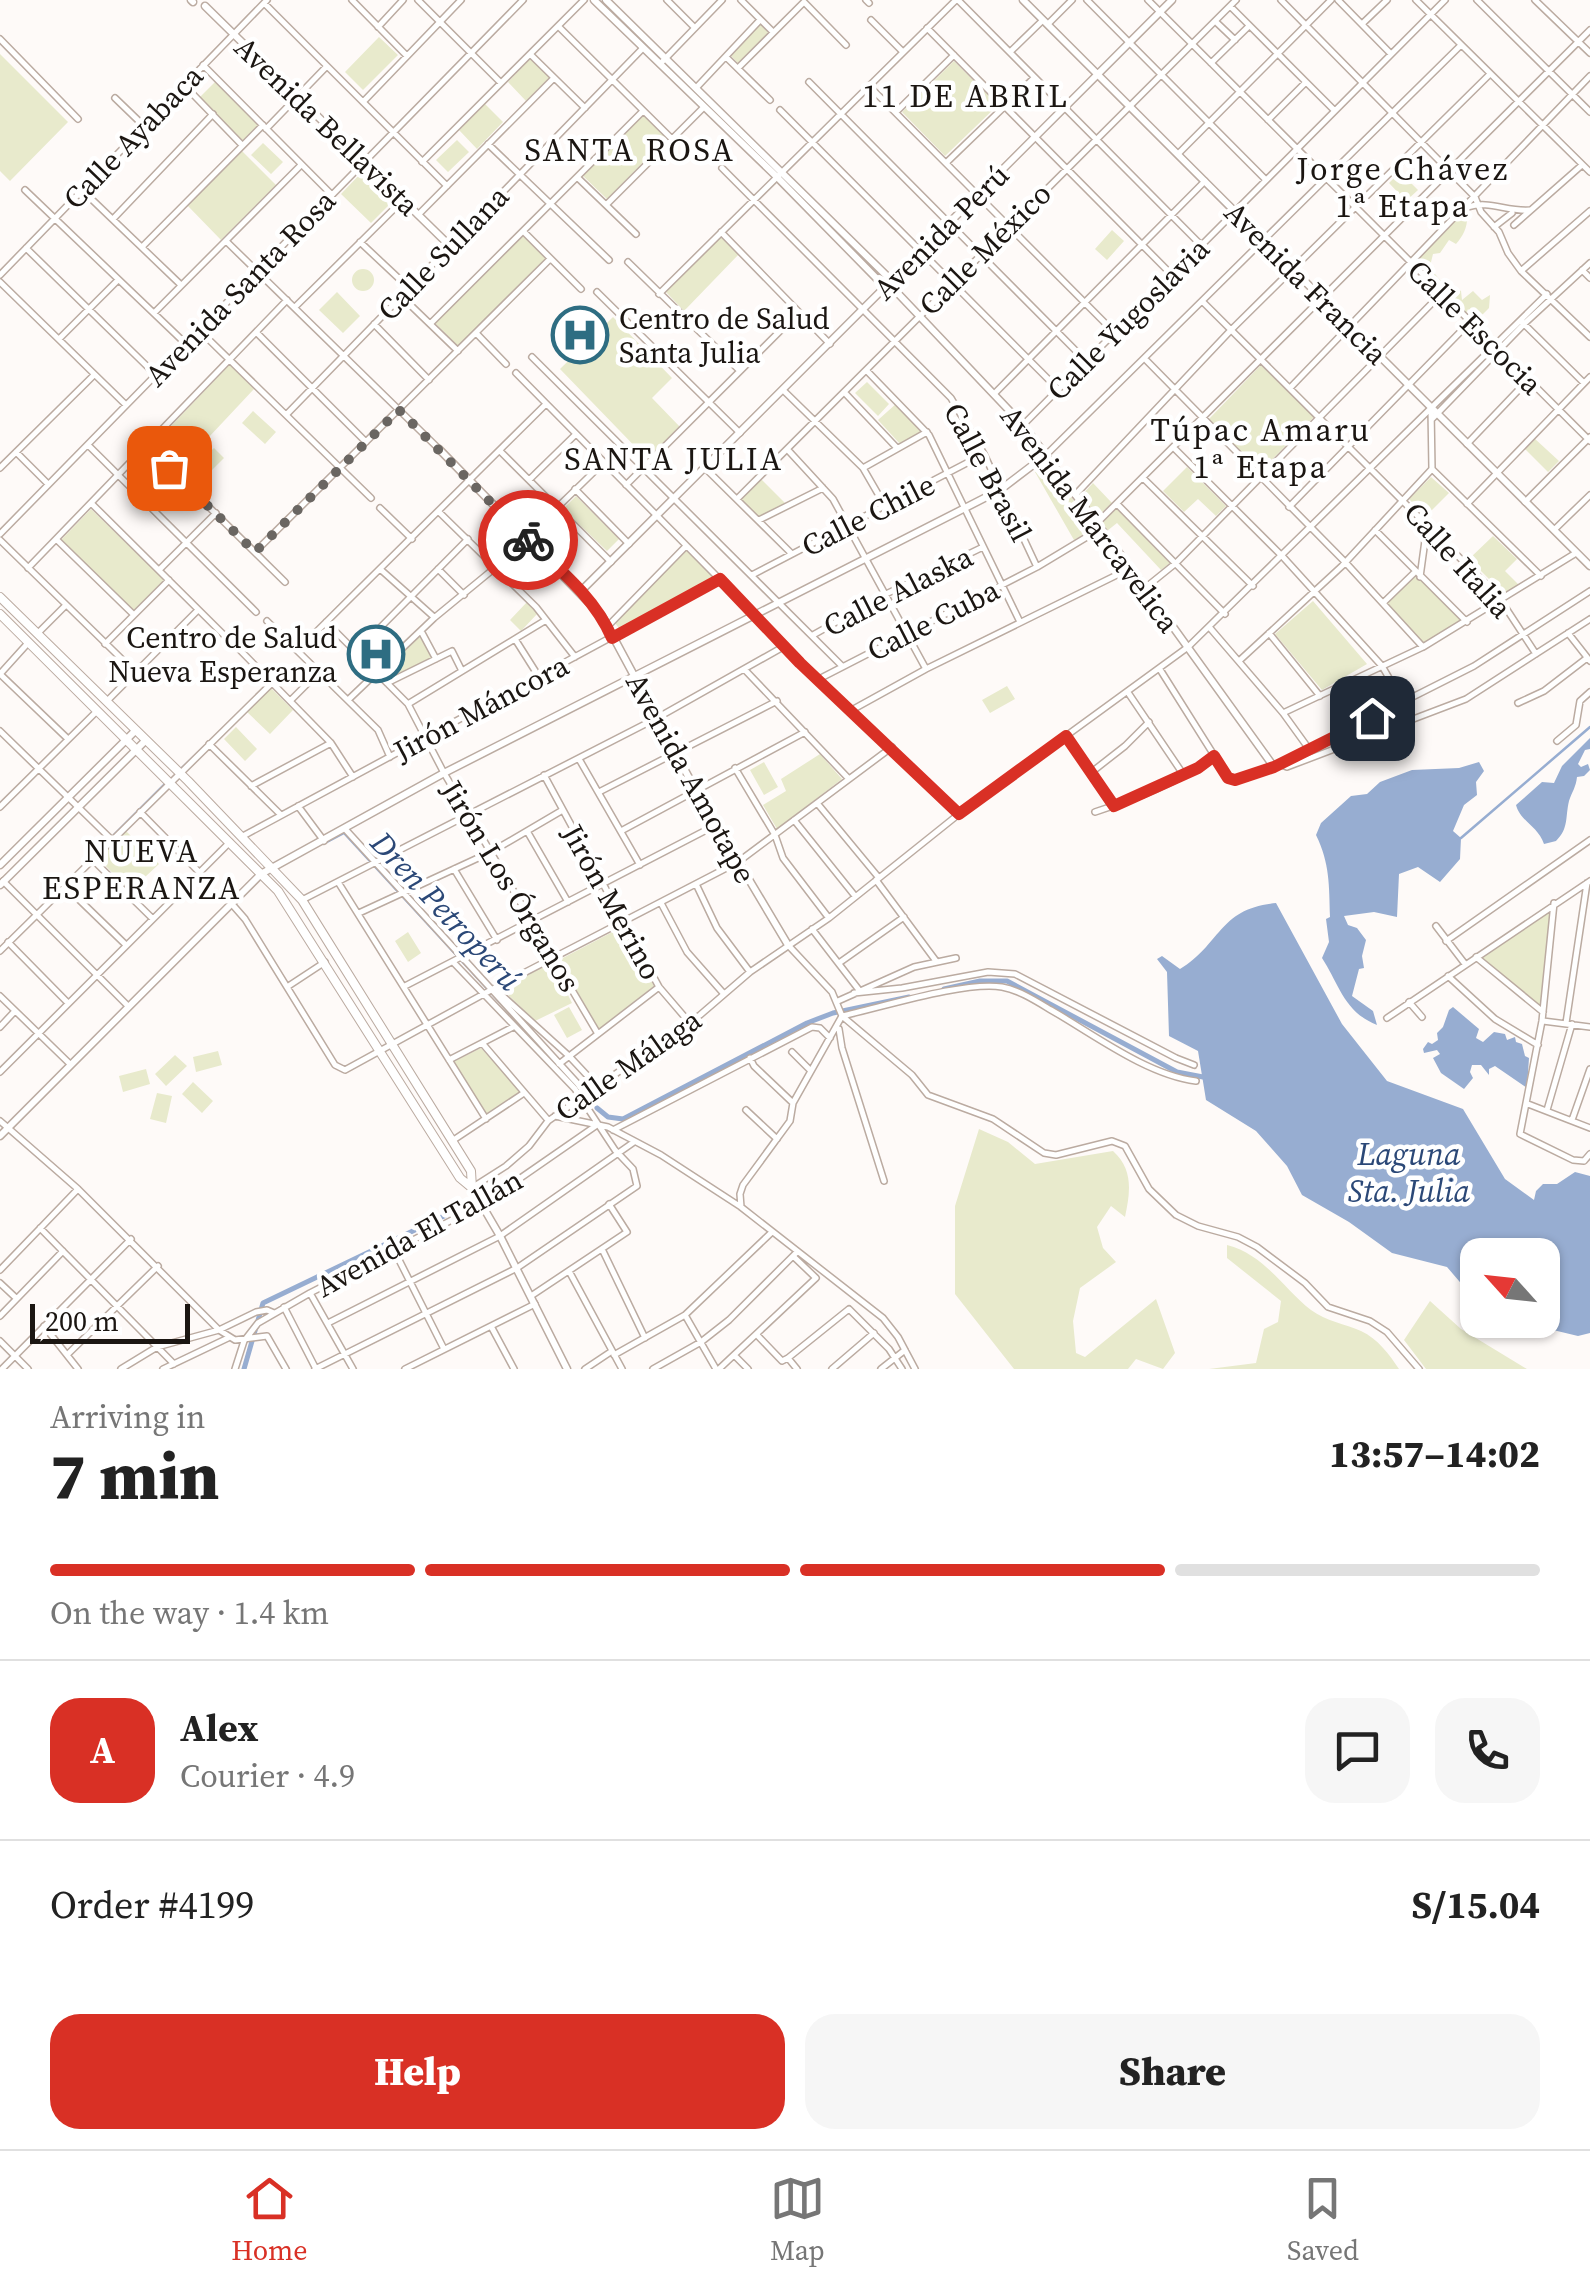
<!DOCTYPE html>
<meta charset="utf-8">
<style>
:root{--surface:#fff;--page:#f6f6f6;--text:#222;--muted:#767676;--line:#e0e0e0;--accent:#d93025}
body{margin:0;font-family:"Source Serif 4",serif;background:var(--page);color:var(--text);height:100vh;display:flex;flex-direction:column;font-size:38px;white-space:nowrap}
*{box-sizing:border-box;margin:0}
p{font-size:32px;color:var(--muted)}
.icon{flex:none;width:55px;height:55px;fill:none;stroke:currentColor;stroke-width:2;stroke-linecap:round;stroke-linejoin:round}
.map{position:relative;height:1369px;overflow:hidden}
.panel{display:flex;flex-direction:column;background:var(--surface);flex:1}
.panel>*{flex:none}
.needle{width:65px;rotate:297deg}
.fabs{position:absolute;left:1460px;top:1238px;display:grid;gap:20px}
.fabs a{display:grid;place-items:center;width:100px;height:100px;border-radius:20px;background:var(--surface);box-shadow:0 2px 8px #0004;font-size:50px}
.scale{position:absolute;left:30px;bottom:25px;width:160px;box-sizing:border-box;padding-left:10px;border:5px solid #1b1612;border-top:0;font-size:28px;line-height:35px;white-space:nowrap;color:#1b1612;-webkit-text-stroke:8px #fff;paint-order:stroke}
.pin{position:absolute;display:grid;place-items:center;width:85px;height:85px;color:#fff;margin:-42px;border-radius:20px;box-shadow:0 5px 15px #0006}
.courier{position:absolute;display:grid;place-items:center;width:100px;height:100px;margin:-50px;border:8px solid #d93025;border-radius:50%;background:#fff;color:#222;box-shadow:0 2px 12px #0007}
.head em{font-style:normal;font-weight:800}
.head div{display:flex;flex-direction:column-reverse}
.head{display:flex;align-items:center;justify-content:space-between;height:170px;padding:0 50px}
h1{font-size:65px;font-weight:800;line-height:75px}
.bar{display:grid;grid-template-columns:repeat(4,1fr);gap:15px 10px;align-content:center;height:120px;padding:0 50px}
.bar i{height:12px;border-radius:8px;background:var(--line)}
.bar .on{background:var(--accent)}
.bar p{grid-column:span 4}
.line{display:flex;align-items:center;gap:25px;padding:0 50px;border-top:2px solid var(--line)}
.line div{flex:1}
.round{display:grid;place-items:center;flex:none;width:105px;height:105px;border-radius:30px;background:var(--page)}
.cta{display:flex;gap:20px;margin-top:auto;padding:20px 50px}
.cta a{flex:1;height:115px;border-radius:30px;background:var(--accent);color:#fff;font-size:40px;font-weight:800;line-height:115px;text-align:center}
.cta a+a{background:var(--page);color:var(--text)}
.dock{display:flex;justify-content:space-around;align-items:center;height:140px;border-top:2px solid var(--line);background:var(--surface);font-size:28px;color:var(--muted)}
.dock a{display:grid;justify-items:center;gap:5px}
.dock .on{color:var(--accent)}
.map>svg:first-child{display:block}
</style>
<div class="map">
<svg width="1590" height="1369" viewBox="0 0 1590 1369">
<rect width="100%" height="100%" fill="#fefaf8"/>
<path fill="#e8eacc" d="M760 24 769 33 739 64 730 55Z
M379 37 398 55 363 90 345 72Z
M0 54 68 122 10 181 0 171Z
M531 58 550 77 526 101 508 82Z
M954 61 998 105 945 156 902 112Z
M217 80 260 124 242 141 200 97Z
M485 104 503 122 477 149 459 130Z
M643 113 668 137 607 199 582 175Z
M457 140 469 152 448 172 436 160Z
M263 143 283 162 271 174 251 155Z
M241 150 276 185 221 240 186 204Z
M363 171 393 201 371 223 341 194Z
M1400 172 1418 190 1406 201 1389 183Z
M1459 214H1467C1468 226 1464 235 1456 244L1449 240 1440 253 1433 254 1430 266H1434L1435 274 1448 289 1454 287 1461 291 1462 300 1473 291 1482 300 1490 295 1489 308 1478 319 1468 309 1465 316 1410 264Z
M1112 230 1124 241 1107 260 1095 249Z
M524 235 547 259 459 347 435 323Z
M721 235 740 253 684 311 666 292Z
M352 280a11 11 0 1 1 22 0a11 11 0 1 1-22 0Z
M337 292 360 316 343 333 319 310Z
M613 317 672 378 652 398 681 428 648 460 560 369Z
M230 364 254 389 178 470 152 446Z
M1261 365 1314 417 1261 471 1208 420Z
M867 382 889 404 878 416 855 393Z
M897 403 921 432 901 445 878 420Z
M253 411 276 432 265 444 242 423Z
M1534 438 1559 461 1548 472 1524 448Z
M214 448 224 458 204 478 194 467Z
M1047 463 1094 529 1074 540 1035 472Z
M1187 467 1226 506 1216 516 1198 499 1184 512 1163 491Z
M1431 477 1449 493 1426 516 1409 499Z
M760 478 785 503 759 519 739 498Z
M1093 483 1112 503 1096 518 1081 496Z
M576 496 619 539 607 551 563 509Z
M1116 508 1170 563 1161 570 1117 523 1107 531 1100 524Z
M91 509 164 580 134 611 61 540Z
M1493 536 1517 559 1505 571 1520 586 1504 594 1469 559Z
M687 549 715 579 621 631 615 623Z
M1414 574 1464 622 1423 645 1385 603Z
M1313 601 1367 664 1322 690 1275 634Z
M527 602 538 613 521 631 510 620Z
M419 636 434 658 391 680 381 670Z
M1007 686 1015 699 990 713 982 700Z
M271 688 293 710 270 734 246 711Z
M236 727 257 749 245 761 224 739Z
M820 754 842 779 777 829 763 805 786 791 781 779Z
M764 762 778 787 764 795 750 770Z
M126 831 159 864 130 891 98 858Z
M1551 907 1542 1008 1479 957Z
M620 928 654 986 599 1029 559 960Z
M408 932 421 953 408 962 395 941Z
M552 963 572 1003 535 1021 501 988Z
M569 1007 582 1030 567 1038 554 1015Z
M481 1048 521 1091 486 1114 453 1062Z
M218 1051 222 1065 196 1072 193 1057Z
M175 1055 187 1066 166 1086 155 1074Z
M146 1069 150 1084 123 1092 119 1076Z
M193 1082 213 1101 202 1113 182 1094Z
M157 1093 172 1096 166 1123 150 1119Z
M979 1129 1008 1142 1035 1164 1113 1151C1134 1170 1130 1193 1125 1217L1111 1206 1097 1227 1103 1248 1116 1262 1080 1288 1073 1321 1076 1353 1085 1357 1156 1299 1175 1353 1163 1369 1136 1359 1128 1369H1014L955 1294V1206Z
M1227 1245C1265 1255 1282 1287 1311 1310 1326 1321 1345 1324 1361 1331 1378 1339 1389 1354 1399 1369H1209L1256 1363 1264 1329 1278 1322 1281 1301 1227 1258Z
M1430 1301 1461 1329 1527 1369H1426L1404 1340Z"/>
<path fill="#97add1" d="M1590 738V749L1585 750 1578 764 1581 767 1588 764 1590 770 1584 776 1577 777C1576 787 1572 792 1569 801 1565 818 1569 828 1556 841L1544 844C1538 826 1520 821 1516 805L1542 782 1554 783 1562 766Z
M1479 762 1484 771 1476 782 1477 795 1464 805 1453 831 1461 838 1460 859 1440 882 1418 867 1399 874 1397 917 1374 912 1344 916 1348 925 1357 928 1366 940 1362 956 1364 968 1359 969 1352 996 1373 1011 1377 1025C1344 1012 1339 984 1322 958L1329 942 1326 919 1330 917C1329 885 1330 864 1316 835L1321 823 1351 796 1367 794 1380 782 1412 770 1459 768Z
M1276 903 1342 1024 1387 1081 1463 1109 1505 1179 1534 1200 1536 1191 1543 1184H1557L1575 1172 1590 1176V1333L1578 1336 1511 1320H1542V1255H1478L1477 1302 1447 1267 1392 1253 1349 1222 1302 1195 1287 1166 1256 1131 1206 1100 1198 1051 1169 1036 1167 972 1157 959 1162 956 1180 969C1221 944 1219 908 1276 903Z
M1453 1007 1479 1029 1476 1038 1483 1042 1494 1032 1505 1034 1507 1040 1515 1037 1516 1042 1522 1044 1525 1056 1529 1058 1527 1088 1495 1066 1489 1069V1075L1481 1065H1472L1470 1072 1473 1078 1464 1089 1441 1073 1433 1058 1440 1054 1437 1050 1424 1053 1423 1049 1428 1042 1432 1044 1438 1040 1437 1033 1443 1027 1449 1010Z"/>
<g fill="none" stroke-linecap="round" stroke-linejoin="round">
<path stroke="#97add1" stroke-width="2.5" d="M182 768 205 746
M114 835 165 784
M1461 838 1590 727
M327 842 344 833 576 1085
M585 1095 597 1108"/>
<path stroke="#97add1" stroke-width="5" d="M944 989 980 981H1007L1177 1072 1203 1077
M597 1108 608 1117 623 1119 807 1023 833 1013 909 997
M244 1369 263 1303 469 1204"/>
<g stroke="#bbaba1" stroke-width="8">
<path id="street" d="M352 0 407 56
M418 0 501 83
M667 0 695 28
M741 0 773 32
M866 0 869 3
M958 0 1201 245
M1087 0 1266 180
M1148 0 1590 441
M1281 0 1475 197 1481 212 1499 232 1508 253 1521 271 1590 337
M1338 0 1391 54
M1416 0 1590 172
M1477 0 1590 112
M1535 0 1590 53
M804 2 846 45
M264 3 447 186
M1230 6 1334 110
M871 20 903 52
M1215 21 1235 40
M1048 24 1072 0
M1362 24 1387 0
M558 26 672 139
M378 27 403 0
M927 28 1172 275
M0 39 78 119
M1010 52 1043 20
M530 54 585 108
M726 57 770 100
M1211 63 1248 27
M660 64 722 0
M203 65 331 194
M738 68 804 2
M809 82 1085 360
M184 85 242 145
M869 86 1114 332
M696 88 760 20
M115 98 144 126
M363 102 461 0
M780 110 1057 388
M896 112 954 55
M1268 120 1306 82
M266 129 327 66
M488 144 609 260
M1178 154 1331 0
M422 162 584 0
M946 163 1034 78
M722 168 951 398 984 454 1037 567
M577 177 636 234
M25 190 186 344
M82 190 181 285
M606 205 704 107
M1468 207C1489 200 1507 212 1530 210
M418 215 554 78
M113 219 213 114
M1514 225 1582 165
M1494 227 1512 213
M523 231 581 289
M721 232 830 344
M226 241 438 448
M360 242 409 288
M142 247 263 125
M26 248 156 375
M628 262 740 371
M1582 270 1590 278
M1521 271 1590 211
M0 275 267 0
M0 282 126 405
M597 292 740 433
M659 294 956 0
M401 296 458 351
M1203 302 1498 596 1536 654
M295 307 403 200
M154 313 301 165
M1522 322 1584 383
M374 324 429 380
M430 324 643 111
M199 330 371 498
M256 332 366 442
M476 333 506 364
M59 339 118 280
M532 357 842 666
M1147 361 1345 562 1423 647
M867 371 929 435 1020 622
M516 373 755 615 817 680 959 814
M1290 388 1590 76
M783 390 863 468 885 506
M844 392 897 448
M994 394 1205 181
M1431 409 1432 469 1541 576
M286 415 643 48
M1432 419 1524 324 1590 263
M1023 425 1445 0
M1467 444 1528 380
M88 445 256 612
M146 445 285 582
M787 449 833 499 926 669
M1175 449 1283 557 1382 666 1403 702
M500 451 611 562
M16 452 48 484
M1046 455 1461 45
M0 468 94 375
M705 468 792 554
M863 468 927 432
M1143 478 1253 586
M529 480 576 434
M626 485 799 312
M575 489 629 544
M1075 495 1231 330 1490 74
M737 499 1236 0
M1525 502 1590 437
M92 504 228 639
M1117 504 1225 614
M1467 504 1590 377
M1289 507 1469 323
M380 508 412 539
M439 512 536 607 575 657
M759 520 823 488
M1097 523 1590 30
M1375 530 1467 622
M1554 530 1590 495
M0 534 523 0
M0 540 135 672
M57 540 134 615
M255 552 550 259
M28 568 287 300
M380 569 434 617
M438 569 464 595
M159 570 216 513
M752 575 984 454
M1420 577 1427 526
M1145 588 1176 563 1441 294
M1383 603 1415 572
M267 621 378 730 390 757
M326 622 408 704 444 773 598 1034
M608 626 686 546
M1210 628 1283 713 1309 749
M421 631 436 659
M38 633 66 605
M1269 633 1320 696
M1568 633 1590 661
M813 635 886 594 983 547
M515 639 539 677
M105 644 169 580
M238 648 331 743 353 777
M298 650 546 404
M356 652 468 539
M1239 661 1342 566 1432 469
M745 670 849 779
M1161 671 1229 779 1235 780 1274 767 1474 666 1590 591
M0 674 68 739
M0 674 28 643
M817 680 1037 567 1100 529
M387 683 452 651 462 671
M1129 694 1183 774
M291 700 319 672
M348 700 434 618 496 567 604 462
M107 701 198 610
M1518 703 1544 691 1587 658
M408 704 546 620
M850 711 926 669 1131 568
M1283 713 1423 647 1576 553
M0 731 112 840
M1066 736 1114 806
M1557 741 1576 725 1580 701 1590 692
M209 744 280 814
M579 759 640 865
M1280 764 1287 767 1466 699 1590 619
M735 768 775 835 783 858 828 917
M1093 771 1125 746 1149 722
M544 775 659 987 689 1022
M251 786 331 743
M599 792 777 701
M817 803 879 878
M298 806 324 841
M0 807 97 711
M140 812 199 872
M1095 812C1135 799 1180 782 1214 756
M794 820 855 896
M346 830 588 1095
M527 831 568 902
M621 831 805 732
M243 836 719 579
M92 859 153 919
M454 869 497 940
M876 880 936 961
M3 881 128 1006
M338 882 486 1119
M696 884 717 928 750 972
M65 886 126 945
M302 900 657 718 783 647
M231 903 245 919 335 1065 345 1070 491 990 738 862 892 747
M661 903 687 952 724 994
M1554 903 1542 1021 1520 1134 1573 1160 1584 1161 1590 1154
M359 913 491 852 561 811
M1436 926 1465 964
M812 929 859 990
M1446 941 1590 840
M8 942 68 1003
M788 945 832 992 842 1016 912 1075 928 1095 993 1119 1044 1153 1056 1155 1112 1141 1125 1146 1149 1189 1176 1215 1198 1226 1238 1237 1257 1247 1305 1283 1328 1307 1370 1321 1387 1332 1419 1369
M0 951 273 682
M1476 957 1543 1012
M839 963 904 917
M1448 976 1495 1019 1538 1045
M405 986 716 825
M287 987 325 962
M495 989 569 1056 598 1087
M854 993 902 988 988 972 1015 974 1176 1058 1194 1065
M0 996 70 1064
M838 1001 914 967 956 958
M1409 1002 1422 1017
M842 1016C883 1007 964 981 1002 987 1019 990 1036 1001 1051 1010 1093 1034 1147 1075 1196 1081
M1387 1018 1590 881
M1543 1021 1590 1027
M1566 1023 1587 883
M0 1027 15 1011
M839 1029 842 1048 884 1181
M482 1043 548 1120
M792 1052 811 1071
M750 1058 754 1066 793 1103
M449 1060 513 1027
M559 1064 659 987
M0 1072 230 842
M1528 1104 1590 1128
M746 1110 777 1139
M1547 1110 1572 1024
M555 1116 608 1127 661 1155 741 1207 883 1318 898 1337 915 1369
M1572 1120 1590 1069
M0 1121 78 1189 219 1330 235 1340 267 1336 286 1369
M613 1130 812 1027 820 1028 830 1038
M452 1141 524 1093
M473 1187 506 1166 529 1146 548 1121 700 1015 750 972 829 918 959 814 1188 647 1547 294
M741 1207 740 1194 743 1185 790 1121 793 1103 842 1016
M40 1228 174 1364
M602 1249 645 1338
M394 1250 444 1349
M0 1270 78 1189
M569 1271 622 1369
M0 1283 16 1298
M310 1293 353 1369
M531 1296 627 1232 609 1204
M284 1307 316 1369
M685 1315 716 1369
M0 1316 63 1251
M328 1323 500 1236 634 1142
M44 1326 78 1369
M492 1328 514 1369
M757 1335 782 1361 788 1358 797 1369
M0 1341 28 1369
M69 1353 158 1266
M614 1355 685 1315 772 1232
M735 1356 748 1369
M788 1358 849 1309 889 1349 902 1369
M2 1369 131 1239
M121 1369 157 1347 219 1330 256 1312 267 1310 274 1313
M163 1369 228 1338
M235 1369 244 1341 258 1323 310 1293 483 1204 597 1125
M315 1369 517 1268 637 1186 633 1169 615 1150 575 1089 454 963
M405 1369 535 1304
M585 1369 612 1351
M653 1369 701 1342 729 1320 797 1252
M719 1369 816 1278 793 1256
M832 1369 874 1333
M881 1369 905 1350"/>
</g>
<g stroke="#bbaba1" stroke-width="9">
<path id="secondary" d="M191 0 193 2
M594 0 777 177 885 287
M606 0 892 281
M1023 0 1590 566
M205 6 450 246
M889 284 1023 425 1132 570 1274 767
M439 449 602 616 695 789 788 945
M581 591 1172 0
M0 865 136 730
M0 885 146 740
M0 1136 261 874 444 773 965 508 1000 490 1046 455
M472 1188 500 1236 567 1369"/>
</g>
<g stroke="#bbaba1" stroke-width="10">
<path id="primary" d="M0 597 188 781 302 900 471 1171 472 1188
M0 614 278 891 441 1148 460 1178 472 1188"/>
</g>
<use href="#street" stroke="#fff" stroke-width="5"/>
<use href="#secondary" stroke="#fff" stroke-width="6"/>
<use href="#primary" stroke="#fff" stroke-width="8"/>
</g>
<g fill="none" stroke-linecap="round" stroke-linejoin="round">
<path stroke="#6a6662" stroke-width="10" stroke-dasharray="0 18" d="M169 468 255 552 399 410 528 540"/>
<path stroke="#d93025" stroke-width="12" d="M528 540C559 569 595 598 612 638L720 579 800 663 959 814 1066 736 1114 806 1198 768 1214 756 1228 778 1235 780 1274 767 1372 718"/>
</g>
<defs>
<g id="hospital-ring" transform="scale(2.875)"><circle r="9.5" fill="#fff" stroke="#2e6d82" stroke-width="1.5"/><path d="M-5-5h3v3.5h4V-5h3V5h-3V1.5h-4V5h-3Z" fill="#2e6d82"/></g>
</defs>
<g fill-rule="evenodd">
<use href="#hospital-ring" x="580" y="335"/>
<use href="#hospital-ring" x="376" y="654"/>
</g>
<g text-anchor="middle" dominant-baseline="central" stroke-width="9" stroke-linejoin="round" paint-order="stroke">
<g font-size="30" fill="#1b1612" stroke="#fff">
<text transform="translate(327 126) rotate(44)">Avenida Bellavista</text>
<text transform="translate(133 137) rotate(-46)">Calle Ayabaca</text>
<text transform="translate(941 232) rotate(-45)">Avenida Perú</text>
<text transform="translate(985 249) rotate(-45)">Calle México</text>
<text transform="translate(443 253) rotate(-46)">Calle Sullana</text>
<text transform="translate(1306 283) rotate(45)">Avenida Francia</text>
<text transform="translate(240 288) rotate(-46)">Avenida Santa Rosa</text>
<text transform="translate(1128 319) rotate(-45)">Calle Yugoslavia</text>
<text transform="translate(1475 327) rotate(45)">Calle Escocia</text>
<text transform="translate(988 472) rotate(62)">Calle Brasil</text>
<text transform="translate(868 515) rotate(-27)">Calle Chile</text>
<text transform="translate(1090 519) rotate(53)">Avenida Marcavelica</text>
<text transform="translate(1458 560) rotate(48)">Calle Italia</text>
<text transform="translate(898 591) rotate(-27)">Calle Alaska</text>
<text transform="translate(933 620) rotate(-27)">Calle Cuba</text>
<text transform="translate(481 708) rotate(-28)">Jirón Máncora</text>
<text transform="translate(691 778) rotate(61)">Avenida Amotape</text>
<text transform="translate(511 886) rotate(59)">Jirón Los Órganos</text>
<text transform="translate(612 902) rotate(61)">Jirón Merino</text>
<text transform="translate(628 1065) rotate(-35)">Calle Málaga</text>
<text transform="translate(419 1233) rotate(-29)">Avenida El Tallán</text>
</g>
<g font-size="30" fill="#1b1612" stroke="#fff" text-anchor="start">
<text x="619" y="318">Centro de Salud<tspan x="619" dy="34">Santa Julia</tspan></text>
<text x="337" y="637" text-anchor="end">Centro de Salud<tspan x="337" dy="34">Nueva Esperanza</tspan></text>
</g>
<g font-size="32" letter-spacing="2.5" fill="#1b1612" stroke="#fff">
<text x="966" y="96">11 DE ABRIL</text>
<text x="630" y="150">SANTA ROSA</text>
<text x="1403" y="169">Jorge Chávez<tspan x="1403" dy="37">1ª Etapa</tspan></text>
<text x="1261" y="430">Túpac Amaru<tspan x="1261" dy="37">1ª Etapa</tspan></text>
<text x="674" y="459">SANTA JULIA</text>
<text x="142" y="851">NUEVA<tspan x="142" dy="37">ESPERANZA</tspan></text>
</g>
<g font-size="32" font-style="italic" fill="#2b4877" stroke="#fff">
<text transform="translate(446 911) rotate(47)">Dren Petroperú</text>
<text x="1409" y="1154">Laguna<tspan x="1409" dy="37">Sta. Julia</tspan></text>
</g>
</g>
</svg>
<div class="fabs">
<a><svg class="needle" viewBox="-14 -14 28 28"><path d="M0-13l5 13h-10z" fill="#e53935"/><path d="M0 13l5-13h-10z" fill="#767676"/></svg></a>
</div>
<div class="scale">200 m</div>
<div class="pin" style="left:169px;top:468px;background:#ea580c"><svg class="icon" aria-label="bag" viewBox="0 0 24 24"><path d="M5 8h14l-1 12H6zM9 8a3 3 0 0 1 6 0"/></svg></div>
<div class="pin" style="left:1372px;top:718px;background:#1f2937"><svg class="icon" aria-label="home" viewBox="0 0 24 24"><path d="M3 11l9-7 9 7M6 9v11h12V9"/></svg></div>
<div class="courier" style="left:528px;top:540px"><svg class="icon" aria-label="bike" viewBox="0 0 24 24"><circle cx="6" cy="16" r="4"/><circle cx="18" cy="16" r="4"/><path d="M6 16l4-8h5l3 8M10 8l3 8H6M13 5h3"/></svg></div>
</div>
<section class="panel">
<div class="head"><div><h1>7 min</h1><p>Arriving in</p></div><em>13:57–14:02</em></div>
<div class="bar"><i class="on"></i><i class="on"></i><i class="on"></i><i></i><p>On the way · 1.4 km</p></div>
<div class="line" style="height:180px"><b class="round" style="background:var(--accent);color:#fff">A</b><div><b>Alex</b><p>Courier · 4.9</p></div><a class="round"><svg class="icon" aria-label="chat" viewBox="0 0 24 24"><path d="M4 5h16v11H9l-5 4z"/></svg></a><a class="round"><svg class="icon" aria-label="phone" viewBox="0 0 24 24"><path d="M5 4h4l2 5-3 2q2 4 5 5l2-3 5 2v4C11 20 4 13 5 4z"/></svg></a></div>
<div class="line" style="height:130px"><div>Order #4199</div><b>S/15.04</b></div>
<div class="cta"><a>Help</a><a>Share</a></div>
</section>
<nav class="dock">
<a class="on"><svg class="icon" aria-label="home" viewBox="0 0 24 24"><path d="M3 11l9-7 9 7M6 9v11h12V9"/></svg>Home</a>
<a><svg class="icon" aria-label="map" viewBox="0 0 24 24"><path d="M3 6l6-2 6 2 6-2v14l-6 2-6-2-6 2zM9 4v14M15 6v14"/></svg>Map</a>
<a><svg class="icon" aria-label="saved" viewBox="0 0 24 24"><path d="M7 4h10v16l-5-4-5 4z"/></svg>Saved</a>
</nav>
